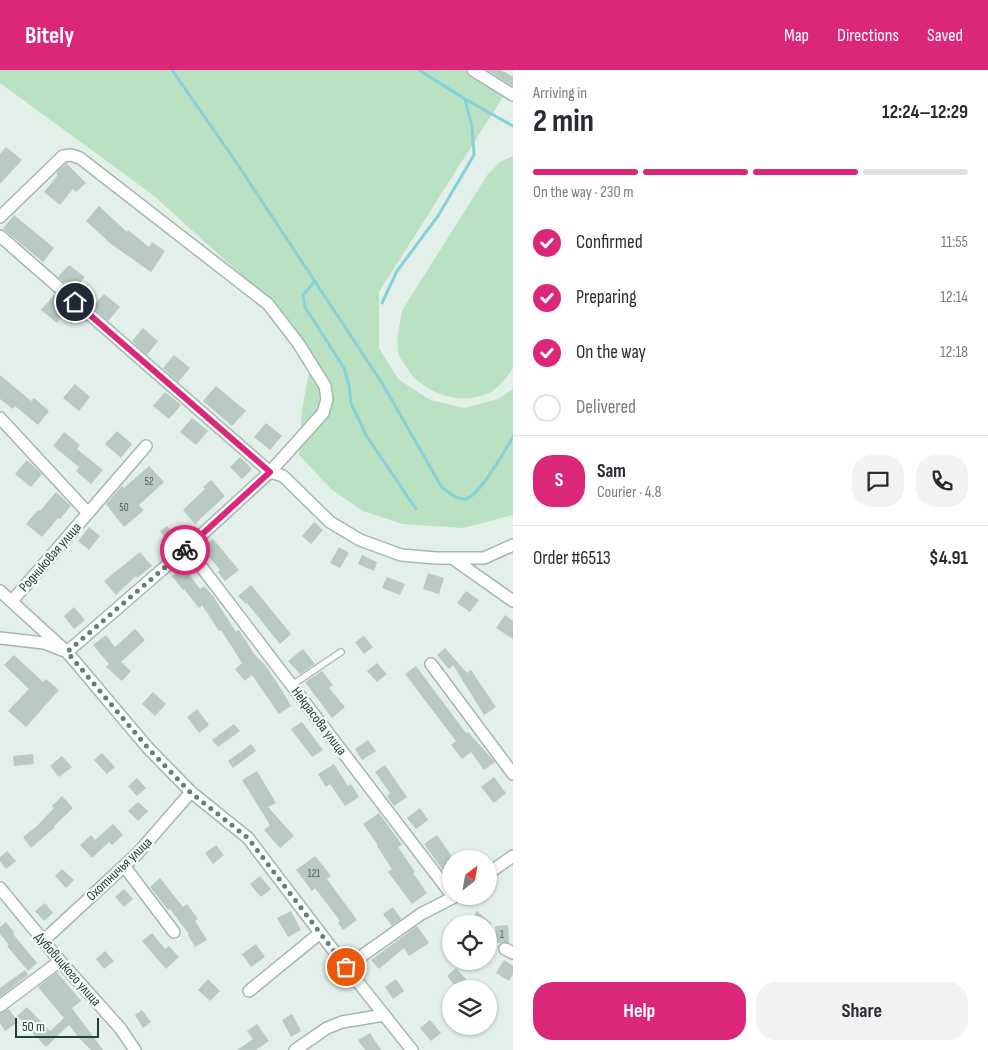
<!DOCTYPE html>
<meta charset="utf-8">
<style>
:root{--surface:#fff;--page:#f2f2f3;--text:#2b2b33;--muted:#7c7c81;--line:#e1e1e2;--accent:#db2777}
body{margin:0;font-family:"Sofia Sans Condensed",sans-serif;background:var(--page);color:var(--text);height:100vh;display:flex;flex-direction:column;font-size:19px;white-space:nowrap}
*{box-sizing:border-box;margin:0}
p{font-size:16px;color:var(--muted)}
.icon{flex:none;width:28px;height:28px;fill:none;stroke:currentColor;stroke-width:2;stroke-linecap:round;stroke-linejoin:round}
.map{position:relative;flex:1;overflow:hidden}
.details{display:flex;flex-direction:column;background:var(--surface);width:475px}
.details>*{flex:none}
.needle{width:32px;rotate:31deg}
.controls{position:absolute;left:442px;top:780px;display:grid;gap:10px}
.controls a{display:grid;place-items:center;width:55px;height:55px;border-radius:50%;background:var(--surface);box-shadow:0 1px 4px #0004;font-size:25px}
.scale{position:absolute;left:15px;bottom:12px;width:84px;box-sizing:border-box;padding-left:5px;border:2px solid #204237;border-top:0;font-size:14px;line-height:18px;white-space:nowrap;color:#204237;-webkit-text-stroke:4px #f4faf7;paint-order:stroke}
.pin{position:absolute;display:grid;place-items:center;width:42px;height:42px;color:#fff;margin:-21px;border:2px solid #fff;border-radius:50%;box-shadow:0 1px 5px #0007}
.courier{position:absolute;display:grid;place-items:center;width:50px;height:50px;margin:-25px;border:4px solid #db2777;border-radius:50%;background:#fff;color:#222;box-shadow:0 1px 6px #0007}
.headline em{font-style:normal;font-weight:700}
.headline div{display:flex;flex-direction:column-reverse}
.headline{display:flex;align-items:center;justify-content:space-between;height:85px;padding:0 20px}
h1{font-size:32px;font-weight:700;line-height:38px}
.bar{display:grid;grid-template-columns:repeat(4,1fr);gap:8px 5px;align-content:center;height:60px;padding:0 20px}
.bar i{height:6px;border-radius:4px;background:var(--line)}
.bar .on{background:var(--accent)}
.bar p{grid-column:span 4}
.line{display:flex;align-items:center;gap:12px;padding:0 20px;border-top:1px solid var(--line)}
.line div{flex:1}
.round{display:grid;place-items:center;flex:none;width:52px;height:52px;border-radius:20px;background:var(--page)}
ol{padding:0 20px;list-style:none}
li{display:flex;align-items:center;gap:15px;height:55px}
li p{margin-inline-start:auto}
li .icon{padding:5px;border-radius:50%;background:var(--accent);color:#fff;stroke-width:4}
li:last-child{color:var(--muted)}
li i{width:28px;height:28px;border:2px solid var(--line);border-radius:50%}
.cta{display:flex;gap:10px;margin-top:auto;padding:10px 20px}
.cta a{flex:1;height:58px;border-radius:20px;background:var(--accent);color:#fff;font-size:20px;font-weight:700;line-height:58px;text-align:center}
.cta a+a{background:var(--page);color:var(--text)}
header{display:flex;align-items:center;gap:30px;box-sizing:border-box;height:70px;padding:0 25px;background:var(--accent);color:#fff}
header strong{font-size:24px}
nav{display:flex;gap:28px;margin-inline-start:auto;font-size:18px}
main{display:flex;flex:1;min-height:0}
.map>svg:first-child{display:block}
</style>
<header>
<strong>Bitely</strong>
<nav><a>Map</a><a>Directions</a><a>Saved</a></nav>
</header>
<main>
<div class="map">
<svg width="513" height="980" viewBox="0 0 513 980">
<rect width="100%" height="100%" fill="#e3efe9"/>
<path fill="#bae2c2" d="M0 0H466L506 22 379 222V278L398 309 430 330 464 338 498 329 513 319V445L463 458 403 454 363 441 331 419 299 385 302 339 311 292 269 230 153 125 0 13Z
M513 86V298C508 306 498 319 489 323 461 336 423 324 407 298 404 293 399 287 398 281 396 268 400 252 403 239L488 104 500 92Z"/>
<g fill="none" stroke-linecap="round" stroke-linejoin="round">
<path stroke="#85d2d9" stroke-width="3" d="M172 0 236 92 382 313 441 416C448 422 455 429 465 429 479 428 505 380 513 367
M419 0 465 29 513 56
M315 211 303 225 305 237 344 298 349 315 351 333 366 365 416 439
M382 233 397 201 438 146 474 85 472 57 465 29"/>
</g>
<path fill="#b8cac1" d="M487 0H501L513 7V16Z
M6 77 22 90 0 114V84Z
M66 93 86 113 76 122 73 119 60 135 44 122 58 105 56 103Z
M99 136 127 162 128 160 149 177 152 172 165 181 151 202 111 174 86 151Z
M14 145 54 178 43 192 3 159Z
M69 195 85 207 74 220 58 207Z
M55 224 64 232 62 234 68 239 57 253 41 240Z
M104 224 120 237 108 251 93 237Z
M143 258 158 271 147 285 132 271Z
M174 285 190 298 178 312 163 298Z
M0 305 31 331 34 328 49 341 38 355 15 336 13 339 0 329Z
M75 314 90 327 79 341 63 328Z
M216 316 246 341 232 356 203 331Z
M165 322 181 335 169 349 153 336Z
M192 348 208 361 196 375 180 362Z
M266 353 282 366 270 380 254 367Z
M117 361 132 374 121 388 105 374Z
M64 362 80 375 77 379 103 400 91 414 76 401 79 397 53 376Z
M240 387 252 399 242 409 230 397Z
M27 390 42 404 31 417 15 404Z
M149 396 164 412 139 435 144 440 124 457 106 434 122 416 124 418Z
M211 410 225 426 195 454 183 440 205 419 203 417Z
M56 422 71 436 60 449 58 448 42 467 26 454 38 440 40 441Z
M314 452 323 460 311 474 302 466Z
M167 456 178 469 171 475 160 461Z
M89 457 100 466 89 480 78 471Z
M213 469 239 500 225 511 218 502 220 500 202 478Z
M339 477 349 483 340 498 330 493Z
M140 482 152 496 137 508 136 506 116 525 104 511Z
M362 485 377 492 374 501 358 494Z
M184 497 200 519 204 516 213 526 236 562 239 560 254 584 265 595 278 614 291 636 279 644 252 605 245 611 235 599 242 593 221 560 219 561 202 535 199 538 184 519 183 520 172 506Z
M428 503 444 508 439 524 423 519Z
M387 507 405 514 400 525 382 518Z
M251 515 291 564 280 574 247 533 246 534 238 526Z
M466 521 479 530 470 542 457 533Z
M74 537 85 550 74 559 64 546Z
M505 545 513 551V569L496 558Z
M135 559 145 570 121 592 131 601 122 611 106 597 109 594 93 575 106 565 115 577Z
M364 566 373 577 364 584 355 572Z
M445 578 467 603 471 600 496 637 484 645 453 595 449 599 437 585Z
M303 579 315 594 300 604 288 591Z
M14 585 43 612 46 609 59 620 26 657 8 641 29 619 4 595Z
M377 593 387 604 377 612 367 601Z
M416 596 466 663 468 662 495 692 484 700 471 682 462 689 451 675 456 671 405 604Z
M322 601 333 615 329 618 345 637 332 648 305 612Z
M153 622 166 634 155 646 142 634Z
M197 639 209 655 199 663 187 647Z
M302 652 323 680 312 687 291 659Z
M234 654 240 661 218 677 212 670Z
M368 670 376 681 362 690 355 679Z
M251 674 256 681 233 698 228 691Z
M102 683 115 697 107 704 94 690Z
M33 684 34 694 14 696 13 686Z
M62 686 72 697 59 707 50 696Z
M334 694 348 716 351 714 359 727 345 736 330 714 326 717 318 704Z
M385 695 407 727 394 736 387 726 390 723 375 702Z
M257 701 276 733 268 737 294 766 280 778 264 760 270 755 242 710Z
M494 707 506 723 494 733 481 717Z
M137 708 146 718 137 726 128 716Z
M62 726 73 738 54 756 55 757 31 778 23 767 37 756 54 738 52 736Z
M138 732 148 741 138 751 128 741Z
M420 738 428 750 416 759 407 748Z
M379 743 402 775 398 777 415 802 413 803 427 823 412 834 388 802 392 799 377 776 378 775 363 754Z
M113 754 123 765 112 775 109 772 92 788 80 775 91 765 95 770Z
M437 765 451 785V811L424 774Z
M216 775 224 785 213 794 205 783Z
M7 781 16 791 6 799 0 791V787Z
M315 786 331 806 327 809 357 850 343 860 338 853 340 851 315 818 312 821 296 800Z
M62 799 74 810 66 818 55 806Z
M260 806 271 819 261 827 250 814Z
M160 808 183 837 187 834 198 849 195 851 207 870 195 877 188 865 189 864 170 839 168 840 150 817Z
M124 819 133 829 124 837 115 827Z
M45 833 53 843 44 851 35 841Z
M393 837 401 849 392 856 383 844Z
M291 841 301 860 288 867 277 848Z
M477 841 492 854H467Z
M6 852 14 862 13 864 37 893 28 901 7 876 9 875 0 864V857Z
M508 855 509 873 504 872 497 873 495 856Z
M417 856 429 873 409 886 404 878 379 899 371 890Z
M152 863 165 879 169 876 179 887 166 899 142 871Z
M256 874 265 887 251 897 242 884Z
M105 881 114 891 104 899 96 889Z
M504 890 513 896V904L509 911 496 903Z
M456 898 466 909 456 917 447 906Z
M25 900 28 905 0 927V918Z
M57 902 81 931 72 938 103 980H91L78 967 69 955 46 977 17 946 27 937 50 961 64 948 38 917Z
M208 909 220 921 210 931 198 920Z
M396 909 404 921 393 929 385 917Z
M9 939 18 952 5 961 0 953V943Z
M142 940 151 952 143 958 135 945Z
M292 944 301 961 291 967 282 950Z
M430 950 441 963 431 971 420 958Z
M257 954 269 971 256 980H237L253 969 247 961Z
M370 963 381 980H365L358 970Z"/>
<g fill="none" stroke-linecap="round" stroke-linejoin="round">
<g stroke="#a5b8b0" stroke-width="8">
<path id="lane" d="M292 615 341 582"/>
</g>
<g stroke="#a5b8b0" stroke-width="14">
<path id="street" d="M473 0 513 25
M0 147 63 86 71 85 80 88 268 234 298 273 325 316 327 329 323 343 270 402 187 478 67 582 0 521
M0 166 270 402 283 406 330 452 360 470 401 485 436 488H452L513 531
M0 348 88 443
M187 478 451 824
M452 488H484L513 475
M12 531 146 376
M0 568 44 573 67 582 148 678 191 722 248 768 346 897 412 980
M431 594 513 704
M124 796 174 862
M489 803 513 786
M0 818 60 891 120 958 135 980
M43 871 137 784 191 722
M505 879 513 883
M346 897 421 844 456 826
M249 921 320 863
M0 936 60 891
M295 980 327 958 342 952 384 945"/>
</g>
<use href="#lane" stroke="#fff" stroke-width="5.5"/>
<use href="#street" stroke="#fff" stroke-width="11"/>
</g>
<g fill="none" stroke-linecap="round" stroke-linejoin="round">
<path stroke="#647f75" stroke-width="5" stroke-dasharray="0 9" d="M185 480 67 582 148 678 190 722 248 768 346 897"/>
<path stroke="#db2777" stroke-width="6" d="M75 232 270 402 185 480"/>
</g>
<g text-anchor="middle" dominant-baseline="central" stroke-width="4.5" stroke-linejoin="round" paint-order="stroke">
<g font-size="11" fill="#46645a">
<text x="149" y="411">52</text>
<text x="124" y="437">50</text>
<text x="314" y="803">121</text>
<text x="502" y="864">1</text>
</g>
<g font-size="14" fill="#204237" stroke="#f4faf7">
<text transform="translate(50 487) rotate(-49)">Родниковая улица</text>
<text transform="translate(319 651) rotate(53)">Некрасова улица</text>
<text transform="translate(119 799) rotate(-44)">Охотничья улица</text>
<text transform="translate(68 899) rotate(49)">Дубовицкого улица</text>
</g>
</g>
</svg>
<div class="controls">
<a><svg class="needle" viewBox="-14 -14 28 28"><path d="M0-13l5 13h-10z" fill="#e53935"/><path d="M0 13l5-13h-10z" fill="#7c7c81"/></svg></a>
<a><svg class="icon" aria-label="locate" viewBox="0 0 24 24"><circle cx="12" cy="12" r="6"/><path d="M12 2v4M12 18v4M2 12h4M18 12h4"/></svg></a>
<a><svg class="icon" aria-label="layers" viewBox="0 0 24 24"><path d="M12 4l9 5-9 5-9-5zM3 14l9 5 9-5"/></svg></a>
</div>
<div class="scale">50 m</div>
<div class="pin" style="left:346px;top:897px;background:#ea580c"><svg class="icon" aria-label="bag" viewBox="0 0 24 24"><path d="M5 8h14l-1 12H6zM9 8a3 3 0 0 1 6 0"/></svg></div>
<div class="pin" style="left:75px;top:232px;background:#1f2937"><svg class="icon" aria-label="home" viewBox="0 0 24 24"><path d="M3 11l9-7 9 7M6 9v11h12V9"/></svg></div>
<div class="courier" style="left:185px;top:480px"><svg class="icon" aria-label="bike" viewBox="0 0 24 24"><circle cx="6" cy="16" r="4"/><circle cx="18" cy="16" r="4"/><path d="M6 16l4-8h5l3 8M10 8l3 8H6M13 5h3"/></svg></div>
</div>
<section class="details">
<div class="headline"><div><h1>2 min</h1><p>Arriving in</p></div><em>12:24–12:29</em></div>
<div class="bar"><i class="on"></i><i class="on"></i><i class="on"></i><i></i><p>On the way · 230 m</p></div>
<ol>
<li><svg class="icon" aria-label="check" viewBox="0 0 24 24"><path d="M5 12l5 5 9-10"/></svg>Confirmed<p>11:55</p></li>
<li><svg class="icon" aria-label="check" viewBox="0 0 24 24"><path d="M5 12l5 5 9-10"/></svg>Preparing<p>12:14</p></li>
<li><svg class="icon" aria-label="check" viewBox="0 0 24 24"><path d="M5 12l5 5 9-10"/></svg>On the way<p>12:18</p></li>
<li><i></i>Delivered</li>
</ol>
<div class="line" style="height:90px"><b class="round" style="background:var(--accent);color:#fff">S</b><div><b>Sam</b><p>Courier · 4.8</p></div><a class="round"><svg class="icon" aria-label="chat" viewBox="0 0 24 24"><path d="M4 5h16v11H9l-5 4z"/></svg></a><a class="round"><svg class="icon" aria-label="phone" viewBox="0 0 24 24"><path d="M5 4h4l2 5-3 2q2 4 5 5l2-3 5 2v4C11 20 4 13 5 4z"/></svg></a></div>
<div class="line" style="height:65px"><div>Order #6513</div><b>$4.91</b></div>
<div class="cta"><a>Help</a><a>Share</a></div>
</section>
</main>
